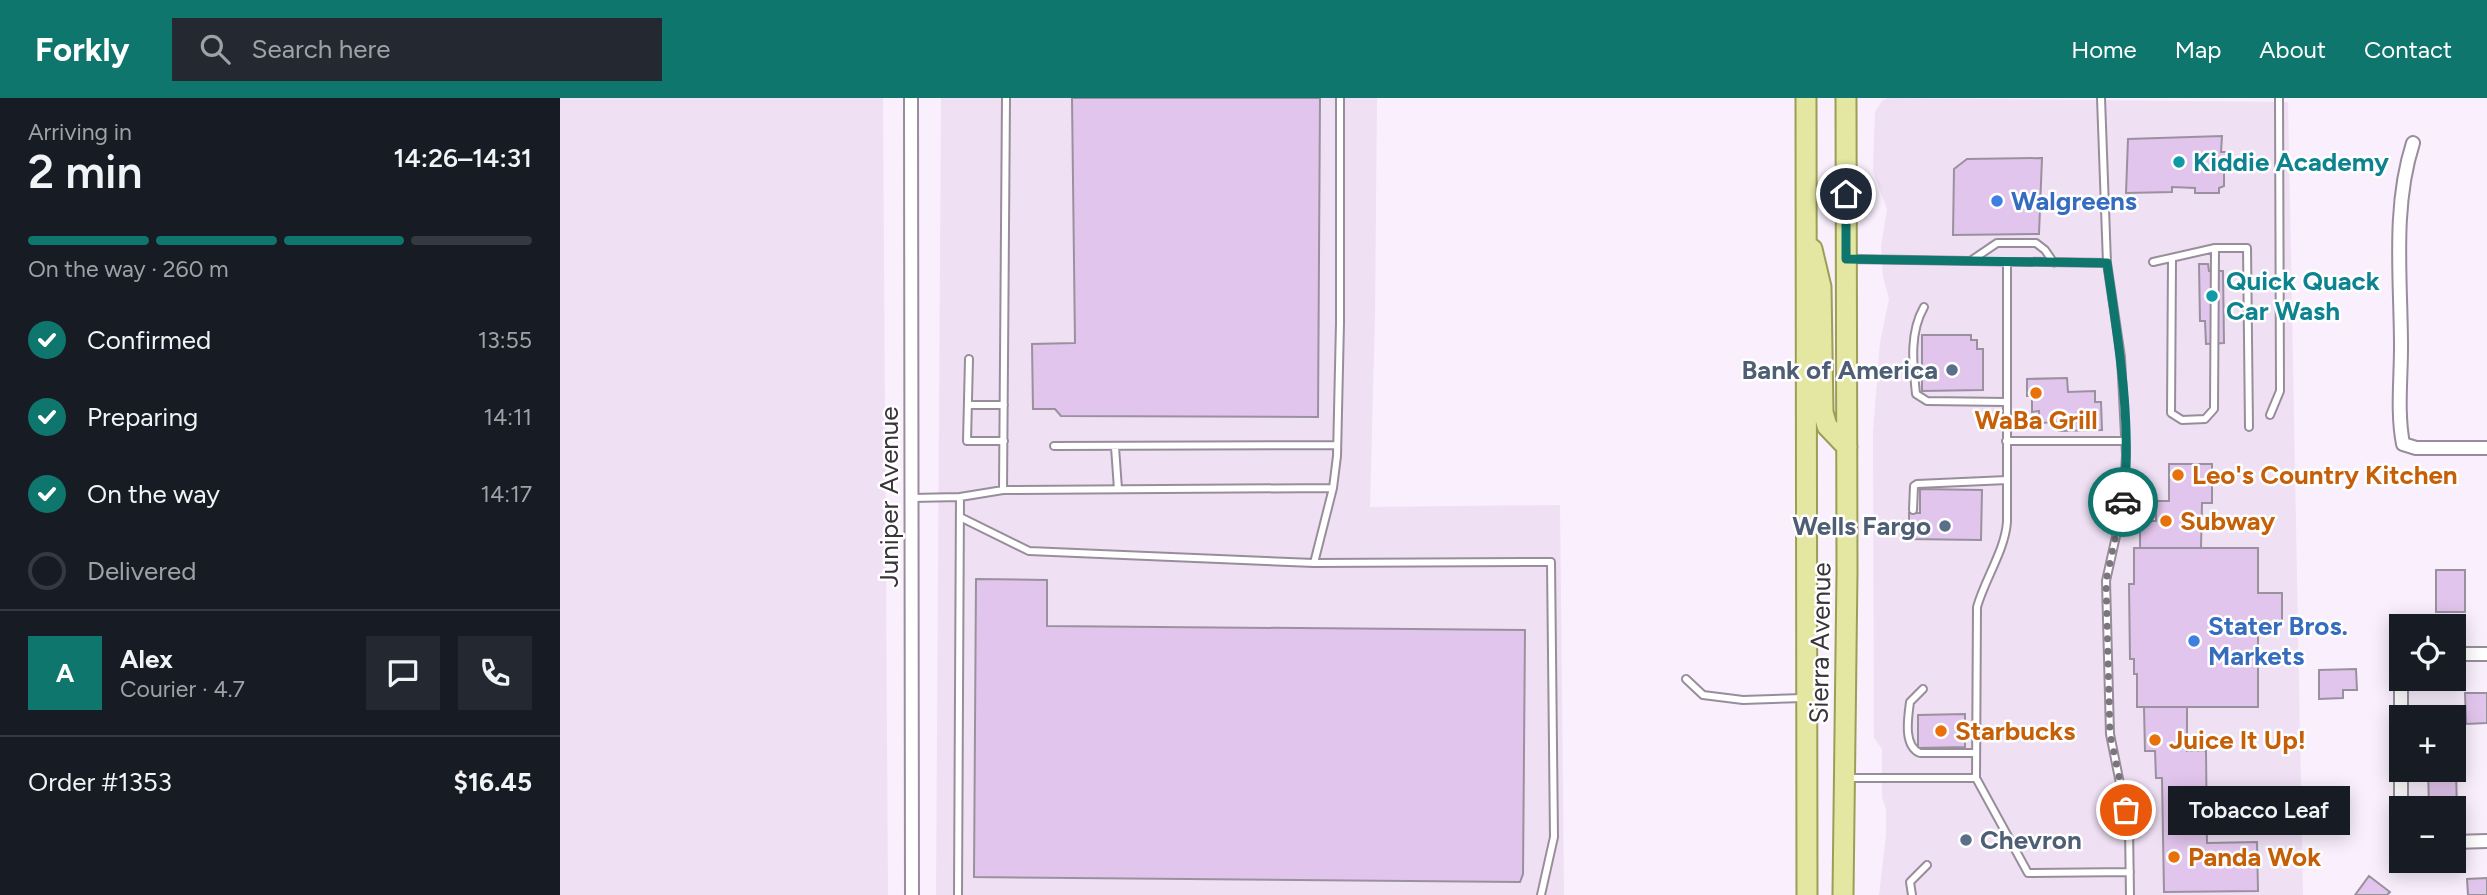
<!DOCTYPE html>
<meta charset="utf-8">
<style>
:root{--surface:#171b24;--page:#242831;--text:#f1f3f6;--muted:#9ea1a6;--line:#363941;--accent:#0f766e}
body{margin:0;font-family:Figtree,sans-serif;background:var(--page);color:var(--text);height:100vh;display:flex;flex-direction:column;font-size:26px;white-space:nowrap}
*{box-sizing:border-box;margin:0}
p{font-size:23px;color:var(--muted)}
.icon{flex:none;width:38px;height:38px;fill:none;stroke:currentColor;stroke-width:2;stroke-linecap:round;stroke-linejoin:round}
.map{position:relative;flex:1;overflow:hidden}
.details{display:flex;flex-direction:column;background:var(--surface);width:560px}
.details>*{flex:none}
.fabs{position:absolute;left:1829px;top:516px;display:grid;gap:14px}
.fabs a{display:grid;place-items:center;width:77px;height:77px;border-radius:0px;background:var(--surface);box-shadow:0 4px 18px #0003;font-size:35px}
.pin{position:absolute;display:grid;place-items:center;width:60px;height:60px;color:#fff;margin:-30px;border:4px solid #fff;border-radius:50%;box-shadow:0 2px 7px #0007}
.courier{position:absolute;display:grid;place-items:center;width:70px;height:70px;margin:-35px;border:5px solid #0f766e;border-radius:50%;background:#fff;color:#222;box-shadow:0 2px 9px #0007}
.bubble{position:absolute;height:49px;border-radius:0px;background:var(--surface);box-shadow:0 4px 18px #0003;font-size:23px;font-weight:600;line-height:49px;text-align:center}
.head em{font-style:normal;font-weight:600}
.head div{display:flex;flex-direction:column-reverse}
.head{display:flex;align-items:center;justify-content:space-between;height:119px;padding:0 28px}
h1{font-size:46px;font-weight:600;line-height:52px}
.bar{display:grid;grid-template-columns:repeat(4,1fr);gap:10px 7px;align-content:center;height:84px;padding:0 28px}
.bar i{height:9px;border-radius:5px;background:var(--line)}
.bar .active{background:var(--accent)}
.bar p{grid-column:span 4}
.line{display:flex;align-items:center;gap:18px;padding:0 28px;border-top:2px solid var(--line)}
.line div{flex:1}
.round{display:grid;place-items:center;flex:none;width:74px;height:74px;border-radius:0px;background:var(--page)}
ol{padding:0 28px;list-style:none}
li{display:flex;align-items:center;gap:21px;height:77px}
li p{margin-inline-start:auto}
li .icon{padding:7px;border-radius:50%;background:var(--accent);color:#fff;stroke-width:4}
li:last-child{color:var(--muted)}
li i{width:38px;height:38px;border:4px solid var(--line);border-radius:50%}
header{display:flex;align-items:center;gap:42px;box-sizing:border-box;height:98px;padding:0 35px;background:var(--accent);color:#fff}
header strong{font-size:33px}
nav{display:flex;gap:38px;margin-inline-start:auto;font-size:24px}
.search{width:490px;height:63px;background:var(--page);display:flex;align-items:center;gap:18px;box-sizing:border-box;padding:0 24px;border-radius:0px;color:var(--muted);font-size:26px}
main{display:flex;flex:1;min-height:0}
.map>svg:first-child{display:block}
</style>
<header>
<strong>Forkly</strong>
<div class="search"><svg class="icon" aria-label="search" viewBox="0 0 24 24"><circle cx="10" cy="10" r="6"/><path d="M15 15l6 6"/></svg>Search here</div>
<nav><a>Home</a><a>Map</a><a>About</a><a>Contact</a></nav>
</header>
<main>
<section class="details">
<div class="head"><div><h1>2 min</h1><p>Arriving in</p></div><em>14:26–14:31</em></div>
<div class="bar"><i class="active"></i><i class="active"></i><i class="active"></i><i></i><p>On the way · 260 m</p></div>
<ol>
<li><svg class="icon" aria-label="check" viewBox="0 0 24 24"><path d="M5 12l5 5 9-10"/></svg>Confirmed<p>13:55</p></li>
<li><svg class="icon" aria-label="check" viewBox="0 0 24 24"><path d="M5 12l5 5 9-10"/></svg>Preparing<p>14:11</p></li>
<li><svg class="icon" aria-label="check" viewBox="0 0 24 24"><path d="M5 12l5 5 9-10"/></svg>On the way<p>14:17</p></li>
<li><i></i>Delivered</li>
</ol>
<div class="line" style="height:126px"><b class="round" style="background:var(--accent);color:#fff">A</b><div><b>Alex</b><p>Courier · 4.7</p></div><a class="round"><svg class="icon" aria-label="chat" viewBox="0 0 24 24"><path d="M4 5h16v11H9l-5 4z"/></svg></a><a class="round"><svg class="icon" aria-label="phone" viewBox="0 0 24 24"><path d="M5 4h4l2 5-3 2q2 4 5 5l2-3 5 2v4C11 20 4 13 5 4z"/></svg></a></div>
<div class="line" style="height:91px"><div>Order #1353</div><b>$16.45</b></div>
</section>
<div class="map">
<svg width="1927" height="797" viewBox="0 0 1927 797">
<rect width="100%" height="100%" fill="#f9effd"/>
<path fill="#efe0f4" d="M0 0H323L328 797H0Z
M381 0H817L815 216 810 409 1000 407 1004 797H376Z
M1328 0 1728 4 1743 797H1319L1326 737V711L1322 699V651L1314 640 1313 334 1320 244 1329 201 1323 179 1321 148 1327 111 1313 73 1315 14 1322 3Z"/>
<path fill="#e2c5ec" stroke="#9a919e" stroke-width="2" d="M512 0H760L758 319 501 318 495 311H473L472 246 515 245Z
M1662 38 1661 54H1670V74H1664V88L1659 90V95H1635V90L1612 89V94L1566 95 1568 41Z
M1482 60 1479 136 1393 137 1394 71 1407 61Z
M1639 166H1648L1649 173H1663L1664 245 1646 246 1645 223H1640Z
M1362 237H1411V242H1417V251H1423V292L1362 293Z
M1507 280 1508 294 1535 293V304H1541L1542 332 1499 333V324L1479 325V313L1472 314V298H1467V281Z
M1609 366H1652V405H1642L1641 450H1580V423H1596V403H1609Z
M1360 391 1422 392 1421 442 1349 441V415H1360Z
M1574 450H1698V495H1722V525H1698V609H1577V576H1574V561H1570L1569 486H1574Z
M1876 472H1905V514H1876Z
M416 481 487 482V528L965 532 963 776 960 784 414 779Z
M1796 571 1797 592H1783V600L1759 601V572Z
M1905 595H1927V625L1906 626Z
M1584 609H1627V653H1646L1647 745 1697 744 1698 793 1604 794 1602 680H1596L1595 653H1585Z
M1405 616V649L1358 650V617Z
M1894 671H1896L1897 713H1894V710H1869L1868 672Z
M1809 778 1830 794 1827 797H1795Z
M1927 780V797H1908L1907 781Z"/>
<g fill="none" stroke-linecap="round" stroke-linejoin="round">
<g stroke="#988e9b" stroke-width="10">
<path id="lane" d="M1541 0 1547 165 1561 259 1566 357 1563 407 1546 483 1550 636 1569 730 1570 797
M1287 161 1547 165
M1412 162 1437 145H1476L1485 152 1494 165
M1612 162 1611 315 1622 322 1645 321 1654 311 1655 150
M1447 164V424C1445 452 1425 481 1417 509L1416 680 1468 775 1570 774
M1593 164 1655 150H1687L1689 329
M1364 209C1349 235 1353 267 1356 296L1367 303 1446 304
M409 261 407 343H444
M408 307H444
M1710 317 1720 293 1719 0
M1446 343H1564
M494 348 777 347
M555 349 558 391
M443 392 773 390 777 358 780 225V0
M400 399 443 392 446 0
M352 400 400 399 398 797
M1353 412 1354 388 1357 386 1447 382
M400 419 469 453 754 465 773 390
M754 465 991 464 994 739 981 797
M1126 581 1143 597 1183 602 1244 600
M1363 591 1350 604C1348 620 1343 648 1360 655H1416
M1289 680H1416
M1352 797 1350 784 1367 767"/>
</g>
<g stroke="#988e9b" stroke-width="16">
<path id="street" d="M351 0 352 797
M1853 45C1832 110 1841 182 1841 249 1841 282 1837 314 1843 346L1856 350H1927
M1841 556V710
M1894 556H1927
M1894 744 1927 743"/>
</g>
<g stroke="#9c9e55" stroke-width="23">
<path id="primary" d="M1246 0 1247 797
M1252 151 1261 189 1263 314 1267 328 1287 349
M1283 797 1287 474 1286 0"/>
</g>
<use href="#lane" stroke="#fff" stroke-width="6"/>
<use href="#street" stroke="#fff" stroke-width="12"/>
<use href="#primary" stroke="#e4e7a1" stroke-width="19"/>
</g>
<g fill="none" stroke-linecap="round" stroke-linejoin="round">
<path stroke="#7c757e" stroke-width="7" stroke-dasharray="0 12.6" d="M1563 404 1546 483 1550 636 1566 712"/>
<path stroke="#0f766e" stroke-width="9" d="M1286 96V161L1547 165C1558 243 1573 326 1563 404"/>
</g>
<g fill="#0f9aa8" stroke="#fff" stroke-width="2.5">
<circle cx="1619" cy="64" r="7"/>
<circle cx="1652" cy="198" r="7"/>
</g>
<g fill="#3f7fe0" stroke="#fff" stroke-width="2.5">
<circle cx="1437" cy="103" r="7"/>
<circle cx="1634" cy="543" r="7"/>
</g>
<g fill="#5c6f8a" stroke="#fff" stroke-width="2.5">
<circle cx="1392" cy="272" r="7"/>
<circle cx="1385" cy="428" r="7"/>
<circle cx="1406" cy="742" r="7"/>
</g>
<g fill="#e8710a" stroke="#fff" stroke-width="2.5">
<circle cx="1476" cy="295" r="7"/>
<circle cx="1618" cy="377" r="7"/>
<circle cx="1606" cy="423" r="7"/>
<circle cx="1381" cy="633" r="7"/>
<circle cx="1595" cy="642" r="7"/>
<circle cx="1614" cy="759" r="7"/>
</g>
<g text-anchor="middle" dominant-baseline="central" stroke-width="5" stroke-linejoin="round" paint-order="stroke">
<g font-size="26" font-weight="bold" fill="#0d838f" stroke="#fff" text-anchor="start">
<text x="1633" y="64">Kiddie Academy</text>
<text x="1666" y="183">Quick Quack<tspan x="1666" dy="30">Car Wash</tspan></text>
</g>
<g font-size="26" font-weight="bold" fill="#366cbe" stroke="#fff" text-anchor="start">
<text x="1451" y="103">Walgreens</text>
<text x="1648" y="528">Stater Bros.<tspan x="1648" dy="30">Markets</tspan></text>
</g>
<g font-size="26" font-weight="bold" fill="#4e5e75" stroke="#fff" text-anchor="end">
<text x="1378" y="272">Bank of America</text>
<text x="1371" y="428">Wells Fargo</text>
<text x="1420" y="742" text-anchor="start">Chevron</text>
</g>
<g font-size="26" font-weight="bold" fill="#c56008" stroke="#fff" text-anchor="start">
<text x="1476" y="322" text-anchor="middle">WaBa Grill</text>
<text x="1632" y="377">Leo's Country Kitchen</text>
<text x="1620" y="423">Subway</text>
<text x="1395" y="633">Starbucks</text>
<text x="1609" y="642">Juice It Up!</text>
<text x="1628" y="759">Panda Wok</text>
</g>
<g font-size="26" fill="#38343a" stroke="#fff">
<text transform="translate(329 399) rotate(-90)">Juniper Avenue</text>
<text transform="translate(1260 545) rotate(-89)">Sierra Avenue</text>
</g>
</g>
</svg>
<div class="fabs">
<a><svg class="icon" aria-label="locate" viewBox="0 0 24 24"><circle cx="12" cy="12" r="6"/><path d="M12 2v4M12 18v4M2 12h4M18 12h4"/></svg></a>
<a>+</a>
<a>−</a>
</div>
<div class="pin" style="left:1566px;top:712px;background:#ea580c"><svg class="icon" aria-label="bag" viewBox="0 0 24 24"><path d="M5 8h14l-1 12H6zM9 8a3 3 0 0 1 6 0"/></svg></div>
<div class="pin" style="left:1286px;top:96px;background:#1f2937"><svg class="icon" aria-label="home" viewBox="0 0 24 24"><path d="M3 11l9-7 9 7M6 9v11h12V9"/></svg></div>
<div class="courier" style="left:1563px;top:404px"><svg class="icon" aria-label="car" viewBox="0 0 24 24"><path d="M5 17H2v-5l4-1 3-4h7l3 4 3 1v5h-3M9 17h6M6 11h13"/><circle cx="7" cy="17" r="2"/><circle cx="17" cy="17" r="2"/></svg></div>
<div class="bubble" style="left:1608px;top:688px;width:182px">Tobacco Leaf</div>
</div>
</main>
